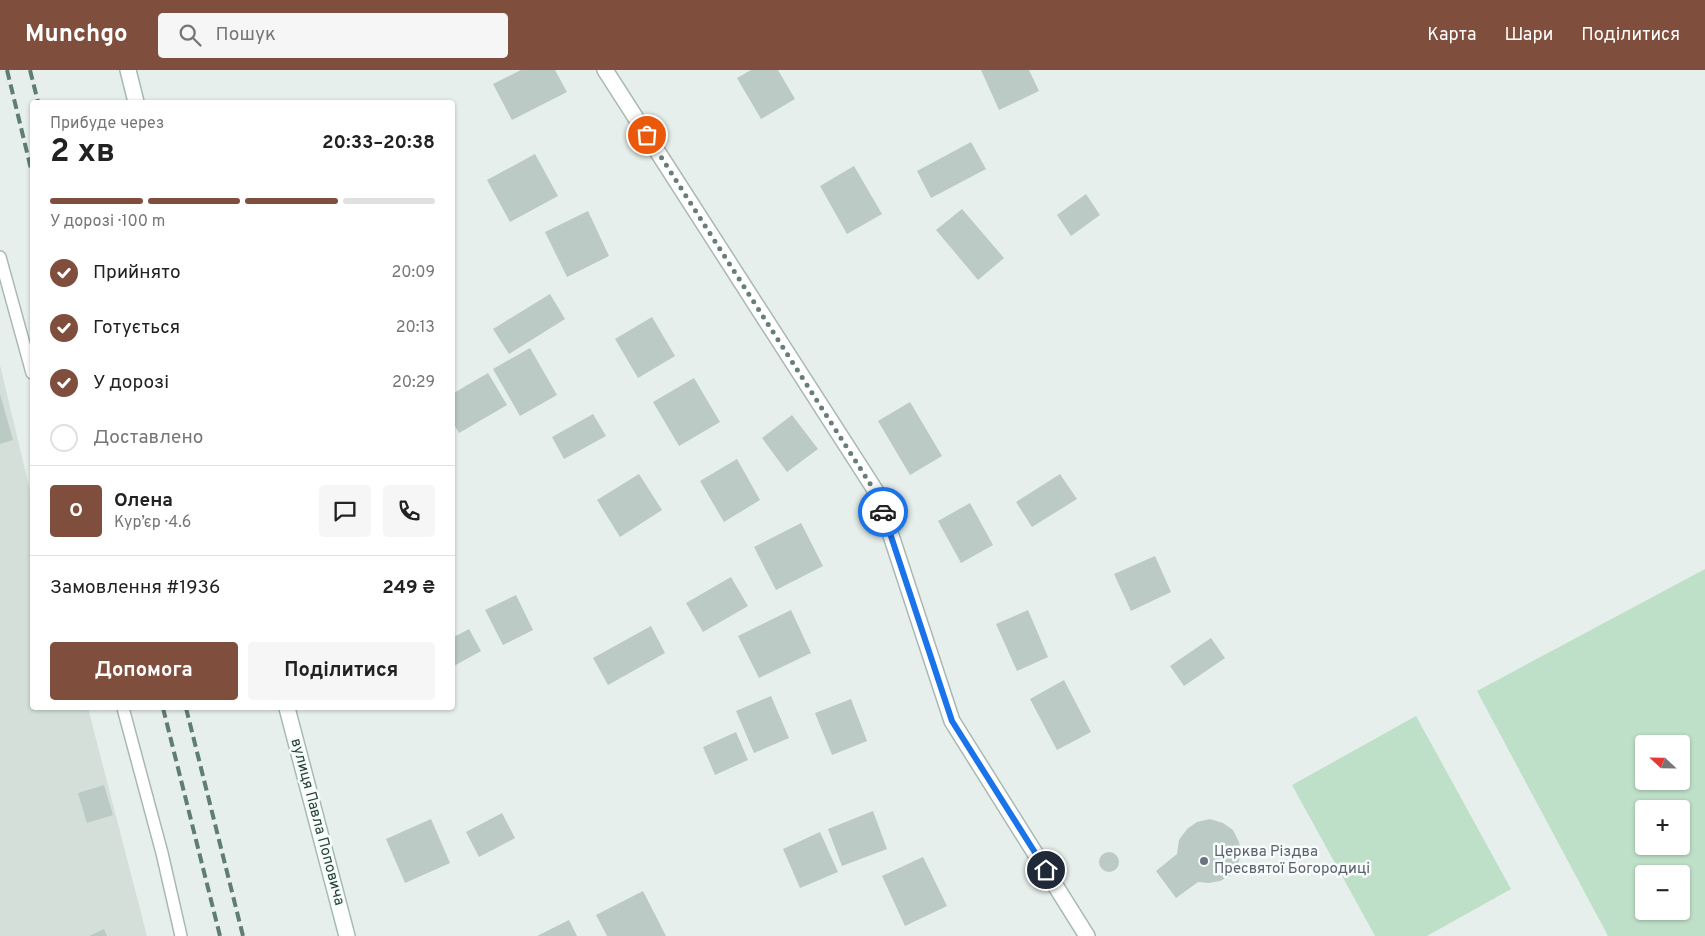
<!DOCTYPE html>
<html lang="uk">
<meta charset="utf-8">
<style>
:root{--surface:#fff;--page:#f6f6f6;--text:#222;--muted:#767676;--line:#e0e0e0;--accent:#804e3d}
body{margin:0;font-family:Overpass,sans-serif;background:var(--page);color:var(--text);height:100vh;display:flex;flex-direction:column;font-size:19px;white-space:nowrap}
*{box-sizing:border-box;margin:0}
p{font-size:16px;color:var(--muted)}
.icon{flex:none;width:28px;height:28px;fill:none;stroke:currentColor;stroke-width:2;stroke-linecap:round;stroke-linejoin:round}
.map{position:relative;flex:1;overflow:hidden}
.side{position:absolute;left:30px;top:30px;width:425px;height:610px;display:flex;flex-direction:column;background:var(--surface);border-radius:5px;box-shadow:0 1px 4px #0004}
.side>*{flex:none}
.needle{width:32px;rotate:292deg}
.fabs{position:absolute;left:1635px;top:665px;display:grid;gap:10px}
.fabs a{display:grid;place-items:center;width:55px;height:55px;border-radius:5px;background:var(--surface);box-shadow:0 1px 4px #0004;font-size:25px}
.pin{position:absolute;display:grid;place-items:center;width:42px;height:42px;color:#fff;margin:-21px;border:2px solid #fff;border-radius:50%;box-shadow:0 1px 5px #0007}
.courier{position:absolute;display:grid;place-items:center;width:50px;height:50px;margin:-25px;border:4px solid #1a73e8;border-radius:50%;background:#fff;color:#222;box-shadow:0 1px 6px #0007}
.headline em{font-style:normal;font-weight:700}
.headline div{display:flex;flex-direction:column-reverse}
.headline{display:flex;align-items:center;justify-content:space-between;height:85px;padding:0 20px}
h1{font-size:32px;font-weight:700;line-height:38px}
.bar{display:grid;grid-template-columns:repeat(4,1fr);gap:8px 5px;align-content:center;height:60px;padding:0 20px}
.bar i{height:6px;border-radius:4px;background:var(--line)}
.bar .active{background:var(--accent)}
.bar p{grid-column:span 4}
.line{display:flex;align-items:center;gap:12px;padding:0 20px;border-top:1px solid var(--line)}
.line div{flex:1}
.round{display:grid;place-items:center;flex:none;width:52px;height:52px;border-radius:5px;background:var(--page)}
ol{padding:0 20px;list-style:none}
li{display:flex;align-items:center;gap:15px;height:55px}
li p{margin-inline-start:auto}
li .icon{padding:5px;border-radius:50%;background:var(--accent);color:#fff;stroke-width:4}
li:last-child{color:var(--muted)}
li i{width:28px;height:28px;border:2px solid var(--line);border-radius:50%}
.button{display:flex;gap:10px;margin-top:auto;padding:10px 20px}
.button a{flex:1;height:58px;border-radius:5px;background:var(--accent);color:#fff;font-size:20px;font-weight:700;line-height:58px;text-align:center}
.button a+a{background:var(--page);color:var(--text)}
header{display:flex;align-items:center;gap:30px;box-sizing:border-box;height:70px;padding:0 25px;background:var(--accent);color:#fff}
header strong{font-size:24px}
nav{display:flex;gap:28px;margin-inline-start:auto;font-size:18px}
.search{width:350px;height:45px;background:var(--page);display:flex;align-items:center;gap:12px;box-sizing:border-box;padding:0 18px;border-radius:5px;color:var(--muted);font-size:19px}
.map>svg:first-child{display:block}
</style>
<header>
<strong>Munchgo</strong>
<div class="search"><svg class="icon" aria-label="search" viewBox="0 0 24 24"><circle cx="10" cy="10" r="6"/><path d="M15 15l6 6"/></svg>Пошук</div>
<nav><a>Карта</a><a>Шари</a><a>Поділитися</a></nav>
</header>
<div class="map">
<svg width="1705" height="866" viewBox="0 0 1705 866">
<rect width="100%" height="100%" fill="#e6efeb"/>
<path fill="#d4dfda" d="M0 295 32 429V638H88L147 866H0Z"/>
<path fill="#bfe0c8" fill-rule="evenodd" d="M1705 499V866H1608L1477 621ZM1644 674H1681V711H1644ZM1644 739H1681V776H1644ZM1644 804H1681V841H1644Z
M1416 646 1511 819 1427 866H1375L1292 715Z"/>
<path fill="#bbcac4" d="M521 0H555L567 22 512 50 493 14Z
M751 0H778L795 29 761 49 737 8Z
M981 0H1029L1039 21 999 40Z
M971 72 986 99 931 128 917 101Z
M535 84 558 126 510 152 487 110Z
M854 96 882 144 847 164 820 116Z
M1086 124 1100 145 1071 166 1057 145Z
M962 139 1004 188 978 210 936 160Z
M588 141 609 186 567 207 545 162Z
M550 224 565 249 509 284 493 259Z
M652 247 675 286 638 308 615 269Z
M530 278 557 325 520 346 493 299Z
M488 303 507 335 459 363 454 354 452 355V324Z
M694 308 720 352 679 376 653 332Z
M0 324 13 370 0 374Z
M910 332 942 386 910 405 878 351Z
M593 344 606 366 564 389 552 367Z
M792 345 818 379 787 402 762 368Z
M737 389 760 430 724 452 700 411Z
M639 404 662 440 620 467 597 430Z
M1060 404 1077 429 1032 457 1016 432Z
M970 433 993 475 961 493 938 451Z
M801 453 823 496 776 520 754 477Z
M1155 486 1171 522 1131 541 1114 504Z
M731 507 748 536 703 562 686 533Z
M516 525 533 560 503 575 485 540Z
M791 540 811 583 759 608 738 566Z
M1028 540 1048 587 1017 601 996 554Z
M651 556 665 583 608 615 593 588Z
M469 559 481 581 452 597V568Z
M1211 568 1225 588 1184 616 1170 596Z
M1064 610 1091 662 1057 680 1030 629Z
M771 626 789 668 754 683 736 641Z
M851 629 867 671 832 685 815 643Z
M736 662 748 690 715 705 703 677Z
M104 715 113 745 87 753 78 723Z
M873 741 887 779 842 796 828 759Z
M502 743 515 768 479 787 466 762Z
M431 749 450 793 405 813 386 769Z
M1210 749 1223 753 1233 760 1239 772 1241 784 1237 797 1230 806 1220 811 1209 813 1198 812 1176 828 1156 801 1177 784 1179 770 1187 759 1197 752Z
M820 762 838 802 800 818 783 779Z
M1099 792a10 10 0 1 1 20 0a10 10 0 1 1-20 0Z
M923 787 947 836 905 856 882 806Z
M643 821 666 866H607L596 845Z
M569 850 577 866H537Z
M104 859 107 866H89Z"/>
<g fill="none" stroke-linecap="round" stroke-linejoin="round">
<g stroke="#a8b8b2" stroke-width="14">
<path id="lane" d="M0 187 32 303
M123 638 162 783 181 866"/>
</g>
<g stroke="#a8b8b2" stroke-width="18">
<path id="street" d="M605 0 877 423 952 651 1087 866"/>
</g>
<g stroke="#a4bbb3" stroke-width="18">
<path id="secondary" d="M128 0 136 32
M287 638 347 866"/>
</g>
<use href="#lane" stroke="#fff" stroke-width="11"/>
<use href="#street" stroke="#fff" stroke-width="15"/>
<use href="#secondary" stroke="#fff" stroke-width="15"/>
<path stroke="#5f7d75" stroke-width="4" stroke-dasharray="10 5" stroke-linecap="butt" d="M7 0 32 103
M30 0 38 32
M163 638 220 866
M186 638 243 866"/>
</g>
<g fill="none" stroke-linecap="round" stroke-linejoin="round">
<path stroke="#687f78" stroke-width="5" stroke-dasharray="0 9" d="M647 65 876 423 883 442"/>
<path stroke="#1a73e8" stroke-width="6" d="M883 442 952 651 1046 800"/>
</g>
<circle fill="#6b7280" stroke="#f7fbf9" stroke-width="2" cx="1204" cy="791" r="5"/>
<g text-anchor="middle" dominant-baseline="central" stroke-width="5" stroke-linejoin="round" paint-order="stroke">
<g font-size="15" fill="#24423a" stroke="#f7fbf9">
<text transform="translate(317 752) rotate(75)">вулиця Павла Поповича</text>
</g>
<g font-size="15" fill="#5b616d" stroke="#f7fbf9" text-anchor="start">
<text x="1214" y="782">Церква Різдва<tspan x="1214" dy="17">Пресвятої Богородиці</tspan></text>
</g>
</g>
</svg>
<div class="fabs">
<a><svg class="needle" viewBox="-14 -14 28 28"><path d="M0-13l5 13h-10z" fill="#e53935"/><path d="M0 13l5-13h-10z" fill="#767676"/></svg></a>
<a>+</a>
<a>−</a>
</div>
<div class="pin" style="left:647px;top:65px;background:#ea580c"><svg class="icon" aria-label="bag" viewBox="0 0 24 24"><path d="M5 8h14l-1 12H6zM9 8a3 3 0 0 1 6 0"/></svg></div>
<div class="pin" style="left:1046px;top:800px;background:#1f2937"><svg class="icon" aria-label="home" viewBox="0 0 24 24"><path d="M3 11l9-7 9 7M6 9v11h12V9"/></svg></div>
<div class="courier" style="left:883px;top:442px"><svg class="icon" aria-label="car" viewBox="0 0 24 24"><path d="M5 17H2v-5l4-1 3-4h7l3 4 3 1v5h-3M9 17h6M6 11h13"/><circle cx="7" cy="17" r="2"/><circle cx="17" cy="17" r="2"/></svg></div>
<section class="side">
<div class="headline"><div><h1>2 хв</h1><p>Прибуде через</p></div><em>20:33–20:38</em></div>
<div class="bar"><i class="active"></i><i class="active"></i><i class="active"></i><i></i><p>У дорозі · 100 m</p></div>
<ol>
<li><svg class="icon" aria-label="check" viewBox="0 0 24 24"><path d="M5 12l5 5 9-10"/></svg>Прийнято<p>20:09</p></li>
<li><svg class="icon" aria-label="check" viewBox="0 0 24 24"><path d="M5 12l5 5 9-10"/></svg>Готується<p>20:13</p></li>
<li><svg class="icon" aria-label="check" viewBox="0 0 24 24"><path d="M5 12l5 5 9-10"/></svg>У дорозі<p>20:29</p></li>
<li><i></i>Доставлено</li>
</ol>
<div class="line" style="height:90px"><b class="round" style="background:var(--accent);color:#fff">О</b><div><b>Олена</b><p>Кур’єр · 4.6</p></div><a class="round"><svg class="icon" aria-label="chat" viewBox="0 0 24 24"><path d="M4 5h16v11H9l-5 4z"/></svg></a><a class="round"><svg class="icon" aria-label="phone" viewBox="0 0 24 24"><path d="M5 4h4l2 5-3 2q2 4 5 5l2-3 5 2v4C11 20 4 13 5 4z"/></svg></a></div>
<div class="line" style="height:65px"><div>Замовлення #1936</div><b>249 ₴</b></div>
<div class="button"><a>Допомога</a><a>Поділитися</a></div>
</section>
</div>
